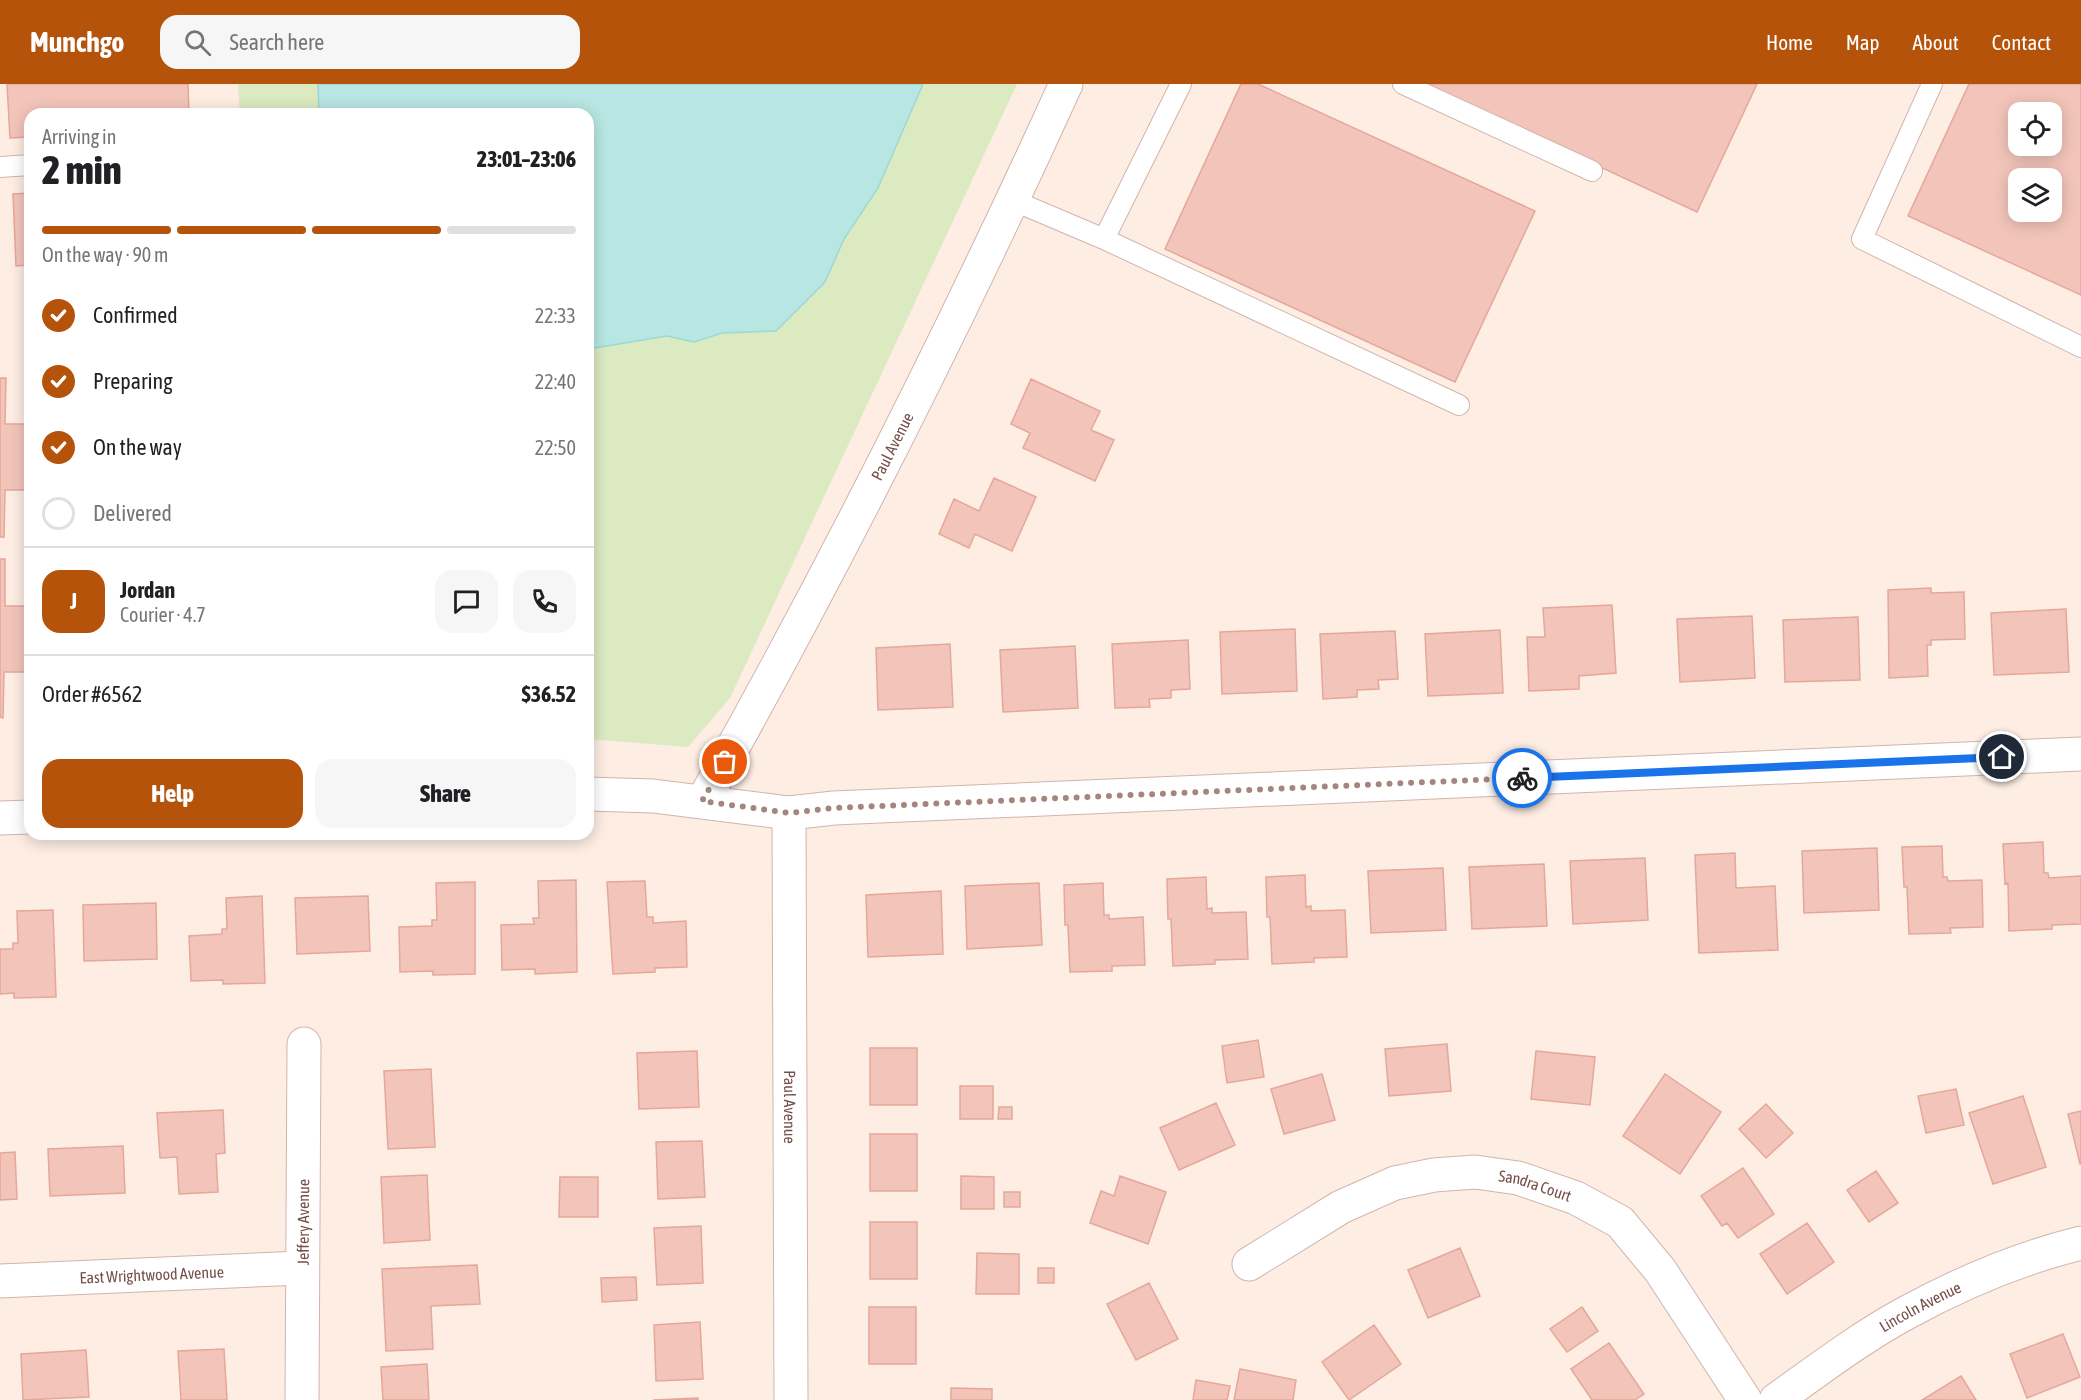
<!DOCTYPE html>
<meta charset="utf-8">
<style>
:root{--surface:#fff;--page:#f6f6f6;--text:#202124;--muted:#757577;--line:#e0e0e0;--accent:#b45309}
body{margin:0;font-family:"Asap Condensed",sans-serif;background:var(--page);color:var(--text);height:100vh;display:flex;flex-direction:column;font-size:22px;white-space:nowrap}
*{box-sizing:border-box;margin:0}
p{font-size:20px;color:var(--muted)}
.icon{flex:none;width:33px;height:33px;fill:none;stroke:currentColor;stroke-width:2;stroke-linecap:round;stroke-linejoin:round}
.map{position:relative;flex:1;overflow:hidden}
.sheet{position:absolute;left:24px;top:24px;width:570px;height:732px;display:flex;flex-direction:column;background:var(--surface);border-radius:18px;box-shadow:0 3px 15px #0003}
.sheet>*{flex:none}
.controls{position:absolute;left:2008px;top:18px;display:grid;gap:12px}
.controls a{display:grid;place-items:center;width:54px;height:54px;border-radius:12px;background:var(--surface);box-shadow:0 3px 15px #0003;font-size:30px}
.pin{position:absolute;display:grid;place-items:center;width:51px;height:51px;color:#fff;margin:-26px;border:3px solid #fff;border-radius:50%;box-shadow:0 2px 6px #0007}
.courier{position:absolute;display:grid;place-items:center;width:60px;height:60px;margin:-30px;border:4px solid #1a73e8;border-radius:50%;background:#fff;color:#222;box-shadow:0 2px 8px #0007}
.head em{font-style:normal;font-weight:800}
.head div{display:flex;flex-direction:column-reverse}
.head{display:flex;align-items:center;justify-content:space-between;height:102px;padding:0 18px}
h1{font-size:39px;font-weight:800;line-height:45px}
.bar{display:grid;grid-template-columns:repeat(4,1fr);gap:9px 6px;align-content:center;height:72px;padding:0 18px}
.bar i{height:8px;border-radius:4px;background:var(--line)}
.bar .active{background:var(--accent)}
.bar p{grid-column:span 4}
.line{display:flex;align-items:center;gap:15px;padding:0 18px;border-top:2px solid var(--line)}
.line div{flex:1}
.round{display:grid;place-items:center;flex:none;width:63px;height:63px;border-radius:18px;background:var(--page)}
ol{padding:0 18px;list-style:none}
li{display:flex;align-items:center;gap:18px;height:66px}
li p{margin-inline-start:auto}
li .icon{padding:6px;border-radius:50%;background:var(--accent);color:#fff;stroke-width:4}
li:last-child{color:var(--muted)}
li i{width:33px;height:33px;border:3px solid var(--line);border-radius:50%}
.primary-button{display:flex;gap:12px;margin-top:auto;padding:12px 18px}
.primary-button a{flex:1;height:69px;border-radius:18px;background:var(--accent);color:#fff;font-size:24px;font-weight:800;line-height:69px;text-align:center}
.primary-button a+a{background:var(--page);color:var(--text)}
header{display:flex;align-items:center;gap:36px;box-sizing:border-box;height:84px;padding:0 30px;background:var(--accent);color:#fff}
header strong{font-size:28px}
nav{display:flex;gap:33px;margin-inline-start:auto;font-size:21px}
.search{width:420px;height:54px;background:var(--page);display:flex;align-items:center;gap:15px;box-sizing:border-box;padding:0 21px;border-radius:18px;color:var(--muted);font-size:22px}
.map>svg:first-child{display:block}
</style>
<header>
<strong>Munchgo</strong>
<div class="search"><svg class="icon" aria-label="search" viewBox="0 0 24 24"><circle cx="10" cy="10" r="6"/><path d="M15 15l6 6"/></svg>Search here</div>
<nav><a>Home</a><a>Map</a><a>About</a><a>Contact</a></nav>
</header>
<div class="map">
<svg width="2081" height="1316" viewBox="0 0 2081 1316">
<rect width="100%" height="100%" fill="#fdede3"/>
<path fill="#dbeac1" d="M238 0H1017L730 614 688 663 588 655V30H240Z"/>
<path fill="#b7e6e3" stroke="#9dd8d5" stroke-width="1.5" d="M318 0H923L878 104 844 155 825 198 776 247 722 249 694 258 667 252 588 265V30H319Z"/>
<path fill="#f3c5ba" stroke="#e5a79a" stroke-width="1.5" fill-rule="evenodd" d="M7 0H188L189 30H30V53L10 54Z
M1241 0H1258L1535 127 1455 298 1165 165Z
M1422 0H1757L1697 128Z
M1969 0H2081V211L1908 132ZM2019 28H2052V62H2019ZM2019 94H2052V128H2019Z
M30 109V181L16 182 13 110Z
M0 294H6L5 340H27V406H5L4 453H0Z
M1031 295 1100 327 1091 346 1114 356 1095 397 1023 364 1030 349 1011 340Z
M994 394 1036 413 1012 467 975 450 969 464 939 450 954 415 979 427Z
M0 475H5V522H27L26 588H4L3 634 0 633Z
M1931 504V509L1964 508 1965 555 1931 556V561H1927L1928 592 1889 594 1888 506Z
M1612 521 1616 589 1579 592V605L1529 607 1527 553H1545L1543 524Z
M2066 525 2069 588 1994 591 1991 529Z
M1752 532 1755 594 1680 598 1677 535Z
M1858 533 1860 596 1785 598 1783 536Z
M1295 545 1297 607 1222 610 1220 548Z
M1500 546 1503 609 1428 612 1425 550Z
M1395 547 1398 595 1378 596 1379 605 1357 606V613L1323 615 1320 550Z
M1188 556 1190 605 1171 606V614L1149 615 1150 623 1115 624 1112 560Z
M950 560 953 623 878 626 876 564Z
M1075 562 1078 624 1003 628 1000 566Z
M2043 758 2044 789H2048L2049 794 2081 792V840L2052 841V845L2009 847 2008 799 2005 800 2003 760Z
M1942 762 1943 793H1947L1948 797 1982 796 1983 843 1950 844 1951 849 1909 850 1907 803H1904L1902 763Z
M1877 764 1879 826 1804 829 1802 767Z
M1735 769 1736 804 1775 802 1778 866 1699 869 1695 771Z
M1645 774 1648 836 1573 840 1570 777Z
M1544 780 1547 842 1472 845 1469 783Z
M1443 784 1446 846 1371 849 1368 787Z
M1305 791 1306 823 1311 822V827L1345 826 1347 873 1314 874V878L1272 880 1270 833H1267L1266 793Z
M1206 793 1207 825 1212 824V829L1246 828 1248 875 1215 876V880L1173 882 1171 835H1168L1167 795Z
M576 796 577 888 535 890V885L502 886 501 841 534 840 533 834H539L538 797Z
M645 797 647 833H653V839L686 837 687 883 655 884V888L613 890 607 798Z
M475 798V890L433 891V887L400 888 399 843 432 842V836H437L436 799Z
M1039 799 1042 861 967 865 965 802Z
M1103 799 1104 831H1109V835L1143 833 1145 881 1112 882V887L1070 888 1068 841H1065L1064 801Z
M941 807 943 870 868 873 866 811Z
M262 812 265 899 223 900V896L191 897 189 852 222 850V845H227L226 814Z
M368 812 370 867 297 870 295 814Z
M156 819 157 875 84 877 83 821Z
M53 826 56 913 14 914V909L0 910V865H13V859H18L17 827Z
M1258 956 1264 993 1227 999 1222 962Z
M1447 960 1451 1007 1389 1012 1385 965Z
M870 964H917V1021H870Z
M697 967 699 1023 639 1025 637 969Z
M1536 967 1595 973 1590 1021 1531 1015Z
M431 985 435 1063 388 1065 384 987Z
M1322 990 1335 1036 1284 1050 1271 1005Z
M1665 990 1721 1028 1680 1090 1623 1052Z
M960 1002H993V1035H960Z
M1956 1005 1964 1041 1926 1049 1918 1012Z
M2023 1012 2046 1083 1993 1100 1969 1029Z
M1216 1019 1235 1061 1179 1086 1160 1044Z
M1766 1020 1793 1049 1766 1074 1739 1045Z
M999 1023H1012V1035H998Z
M223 1026 225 1069 216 1070 218 1108 179 1110 177 1073 160 1074 157 1029Z
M2081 1027V1080H2080L2068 1030Z
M870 1050H917V1107H870Z
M702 1057 705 1113 658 1115 656 1058Z
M123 1062 125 1109 50 1112 48 1065Z
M15 1068 17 1115 0 1116V1069Z
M1743 1084 1774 1130 1738 1154 1727 1139 1722 1142 1701 1112Z
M1876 1087 1898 1119 1869 1138 1847 1106Z
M427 1091 430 1156 384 1159 381 1093Z
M961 1092 994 1093V1125H961Z
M1120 1092 1166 1108 1148 1160 1090 1139 1101 1107 1114 1112Z
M560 1093H598V1133H559Z
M1004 1108H1020V1123H1004Z
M870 1138H917V1195H870Z
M1807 1139 1834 1178 1787 1210 1760 1170Z
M701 1142 703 1199 657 1201 654 1144Z
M1460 1164 1480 1212 1428 1234 1408 1186Z
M977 1169 1019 1170V1210H976Z
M477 1181 480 1220 431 1222 433 1265 386 1267 382 1185Z
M1038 1184H1054V1199H1038Z
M636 1193 637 1216 602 1218 601 1194Z
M1149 1199 1178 1255 1136 1276 1107 1220Z
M869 1223H916V1280H869Z
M1582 1223 1598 1247 1567 1268 1550 1245Z
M700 1238 703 1295 656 1297 654 1241Z
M1374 1241 1401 1280 1349 1316 1322 1278Z
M2063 1250 2080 1293 2027 1314 2010 1270Z
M1609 1259 1644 1310 1635 1316H1592L1571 1285Z
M224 1265 227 1316H181L178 1267Z
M86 1266 89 1313 23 1316 21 1270Z
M427 1280 429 1316H383L381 1283Z
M1240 1285 1296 1296 1293 1316H1234Z
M1961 1292 1976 1316H1922Z
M1196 1296 1230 1302 1227 1316H1193Z
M951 1304 992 1305V1316H951Z
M698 1314V1316H653Z"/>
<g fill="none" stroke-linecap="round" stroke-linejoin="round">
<g stroke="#d0b5ad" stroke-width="22">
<path id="lane" d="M1181 0 1104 155 1459 321
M1403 0 1592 87
M1932 0 1862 155 2081 263
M0 83 30 81
M1012 116 1104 155"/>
</g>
<g stroke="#d0b5ad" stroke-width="35">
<g id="street">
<path d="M588 710 653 712 789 729 834 724 2081 670"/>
<path id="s1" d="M703 717C834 484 955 244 1066 0"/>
<path id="s2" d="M789 729 791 1316"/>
<path d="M0 734 30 733"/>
<path id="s3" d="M1249 1180 1341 1123 1395 1099 1434 1091 1475 1088 1518 1094 1576 1114 1620 1138 1660 1186 1745 1316"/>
<path id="s4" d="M0 1197 302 1184"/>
<path id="s5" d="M302 1316 304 960"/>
<path id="s6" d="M1776 1316C1818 1286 1860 1254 1906 1229 1961 1199 2020 1174 2081 1159"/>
</g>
</g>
<use href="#lane" stroke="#fff" stroke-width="20"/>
<use href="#street" stroke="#fff" stroke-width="33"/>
</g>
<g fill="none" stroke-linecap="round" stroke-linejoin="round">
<path stroke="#a5867f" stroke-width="6" stroke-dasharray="0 10.8" d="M725 678 702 717 789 729 834 724 1522 694"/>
<path stroke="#1a73e8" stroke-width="8" d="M1522 694 2002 673"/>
</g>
<g text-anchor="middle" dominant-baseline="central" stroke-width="4.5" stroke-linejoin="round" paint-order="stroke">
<g font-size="16" fill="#754f49" stroke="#fff2ea">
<text stroke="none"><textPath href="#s1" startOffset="402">Paul Avenue</textPath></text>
<text stroke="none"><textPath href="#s2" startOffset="294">Paul Avenue</textPath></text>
<text stroke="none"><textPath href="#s3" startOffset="310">Sandra Court</textPath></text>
<text stroke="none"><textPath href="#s5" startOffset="178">Jeffery Avenue</textPath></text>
<text stroke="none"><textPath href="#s4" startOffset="152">East Wrightwood Avenue</textPath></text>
<text stroke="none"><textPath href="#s6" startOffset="172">Lincoln Avenue</textPath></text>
</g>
</g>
</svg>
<div class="controls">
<a><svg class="icon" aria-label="locate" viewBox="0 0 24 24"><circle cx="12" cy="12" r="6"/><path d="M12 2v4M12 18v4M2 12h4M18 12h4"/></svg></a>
<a><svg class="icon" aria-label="layers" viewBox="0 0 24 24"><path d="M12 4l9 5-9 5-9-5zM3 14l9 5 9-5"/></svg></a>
</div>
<div class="pin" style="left:725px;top:678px;background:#ea580c"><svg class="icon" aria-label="bag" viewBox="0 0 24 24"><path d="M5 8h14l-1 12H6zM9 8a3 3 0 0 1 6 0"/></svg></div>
<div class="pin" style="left:2002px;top:673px;background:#1f2937"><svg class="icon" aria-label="home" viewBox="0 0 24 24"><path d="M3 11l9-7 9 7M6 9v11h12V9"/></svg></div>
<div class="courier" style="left:1522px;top:694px"><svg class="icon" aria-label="bike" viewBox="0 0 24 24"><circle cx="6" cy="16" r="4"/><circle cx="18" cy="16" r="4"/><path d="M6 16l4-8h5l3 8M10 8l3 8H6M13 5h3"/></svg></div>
<section class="sheet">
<div class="head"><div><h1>2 min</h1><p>Arriving in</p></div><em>23:01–23:06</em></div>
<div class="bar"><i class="active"></i><i class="active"></i><i class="active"></i><i></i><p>On the way · 90 m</p></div>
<ol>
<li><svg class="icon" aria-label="check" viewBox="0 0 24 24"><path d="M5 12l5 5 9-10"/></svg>Confirmed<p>22:33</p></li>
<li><svg class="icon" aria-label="check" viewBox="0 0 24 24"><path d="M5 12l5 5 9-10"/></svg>Preparing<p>22:40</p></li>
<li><svg class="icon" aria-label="check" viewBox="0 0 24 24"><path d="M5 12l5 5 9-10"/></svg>On the way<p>22:50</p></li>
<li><i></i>Delivered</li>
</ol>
<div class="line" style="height:108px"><b class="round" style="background:var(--accent);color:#fff">J</b><div><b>Jordan</b><p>Courier · 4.7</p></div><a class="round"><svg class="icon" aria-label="chat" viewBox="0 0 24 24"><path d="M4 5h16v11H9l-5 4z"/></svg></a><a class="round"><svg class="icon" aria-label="phone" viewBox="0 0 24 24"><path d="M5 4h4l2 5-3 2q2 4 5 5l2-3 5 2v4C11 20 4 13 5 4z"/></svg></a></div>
<div class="line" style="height:78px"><div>Order #6562</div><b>$36.52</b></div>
<div class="primary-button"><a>Help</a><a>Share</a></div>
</section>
</div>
